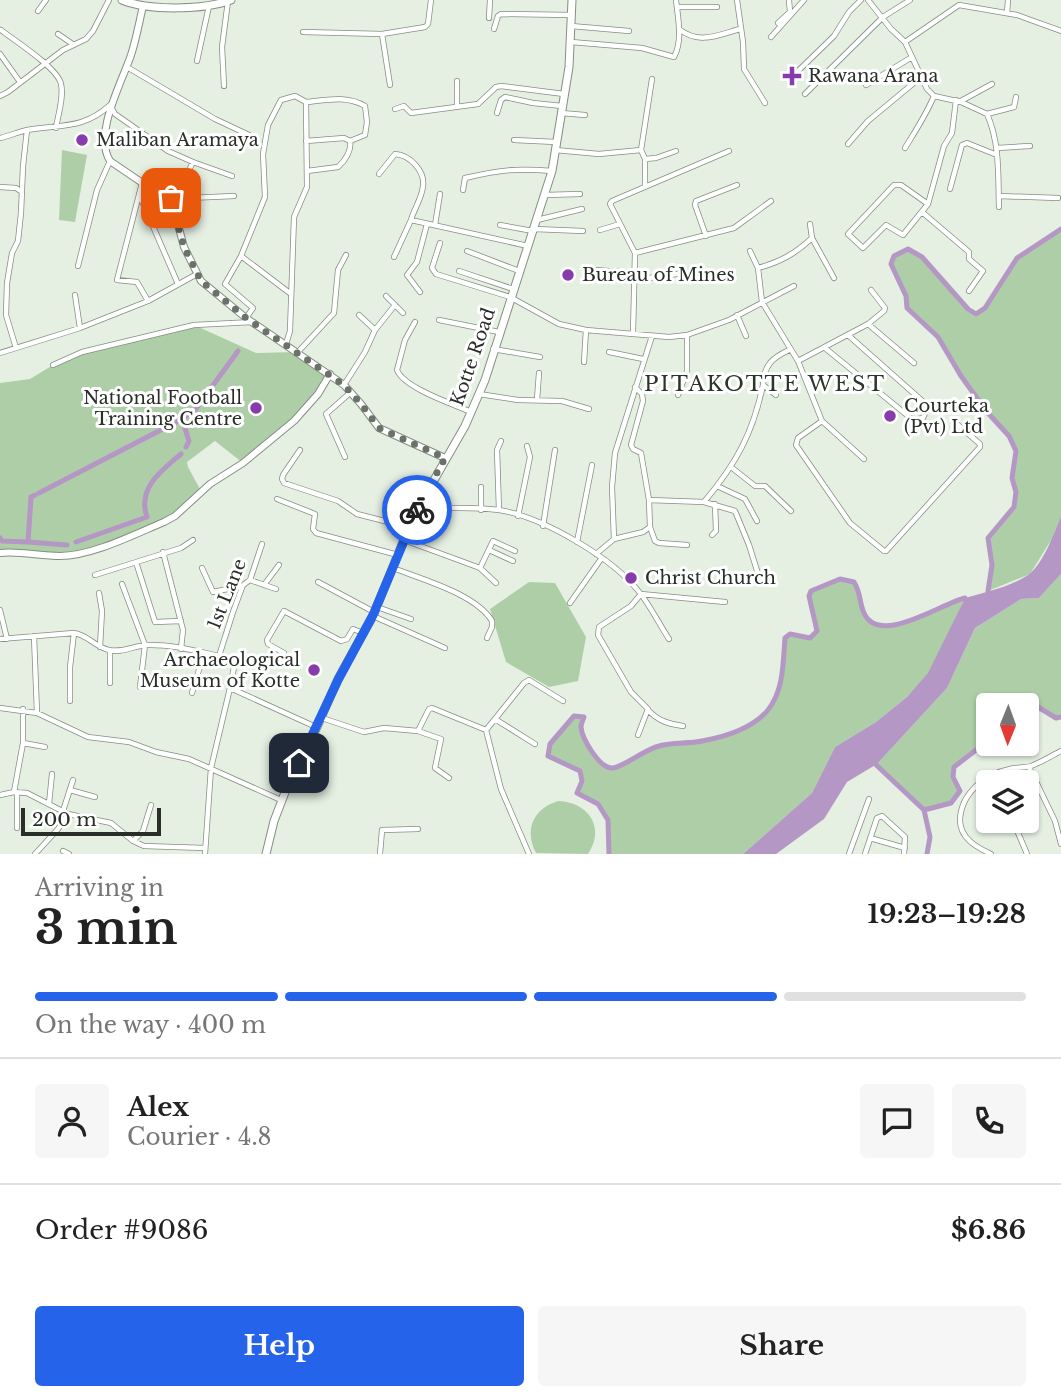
<!DOCTYPE html>
<meta charset="utf-8">
<style>
:root{--surface:#fff;--page:#f6f6f6;--text:#222;--muted:#767676;--line:#e0e0e0;--accent:#2563eb}
body{margin:0;font-family:"Libre Baskerville",serif;background:var(--page);color:var(--text);height:100vh;display:flex;flex-direction:column;font-size:26px;white-space:nowrap}
*{box-sizing:border-box;margin:0}
p{font-size:23px;color:var(--muted)}
.icon{flex:none;width:38px;height:38px;fill:none;stroke:currentColor;stroke-width:2;stroke-linecap:round;stroke-linejoin:round}
.map{position:relative;height:854px;overflow:hidden}
.drawer{display:flex;flex-direction:column;background:var(--surface);flex:1}
.drawer>*{flex:none}
.needle{width:46px;rotate:181deg}
.controls{position:absolute;left:976px;top:693px;display:grid;gap:14px}
.controls a{display:grid;place-items:center;width:63px;height:63px;border-radius:7px;background:var(--surface);box-shadow:0 2px 5px #0004;font-size:35px}
.scale{position:absolute;left:21px;bottom:18px;width:140px;box-sizing:border-box;padding-left:7px;border:4px solid #292e29;border-top:0;font-size:19px;line-height:24px;white-space:nowrap;color:#292e29;-webkit-text-stroke:5px #fff;paint-order:stroke}
.pin{position:absolute;display:grid;place-items:center;width:60px;height:60px;color:#fff;margin:-30px;border-radius:14px;box-shadow:0 4px 10px #0006}
.courier{position:absolute;display:grid;place-items:center;width:70px;height:70px;margin:-35px;border:5px solid #2563eb;border-radius:50%;background:#fff;color:#222;box-shadow:0 2px 9px #0007}
.head em{font-style:normal;font-weight:700}
.head div{display:flex;flex-direction:column-reverse}
.head{display:flex;align-items:center;justify-content:space-between;height:119px;padding:0 35px}
h1{font-size:46px;font-weight:700;line-height:52px}
.bar{display:grid;grid-template-columns:repeat(4,1fr);gap:10px 7px;align-content:center;height:84px;padding:0 35px}
.bar i{height:9px;border-radius:5px;background:var(--line)}
.bar .active{background:var(--accent)}
.bar p{grid-column:span 4}
.line{display:flex;align-items:center;gap:18px;padding:0 35px;border-top:2px solid var(--line)}
.line div{flex:1}
.round{display:grid;place-items:center;flex:none;width:74px;height:74px;border-radius:7px;background:var(--page)}
.primary-button{display:flex;gap:14px;margin-top:auto;padding:14px 35px}
.primary-button a{flex:1;height:80px;border-radius:7px;background:var(--accent);color:#fff;font-size:28px;font-weight:700;line-height:80px;text-align:center}
.primary-button a+a{background:var(--page);color:var(--text)}
.map>svg:first-child{display:block}
</style>
<div class="map">
<svg width="1061" height="854" viewBox="0 0 1061 854">
<rect width="100%" height="100%" fill="#e5f0e3"/>
<path fill="#aecea8" d="M62 150 87 155 75 222 59 220Z
M1061 229V516L1053 537 1030 574 988 591 992 565 988 538 1014 507 1016 492 1012 478 1016 451 1009 436 987 412 961 376 938 337 907 308 906 296 891 264 894 256 908 249 922 257 968 309 976 314 985 308 1017 258Z
M194 325 256 353 298 352 330 374 294 421 243 463 215 441 187 462 188 467 201 491 164 522 78 554 0 553V383L30 379 53 365 82 352Z
M1061 574V717L1056 718 1038 707 1031 711 1027 717V705H989V743L980 747 954 767 953 777 960 791 951 803 924 810 877 764 947 688 975 628 1021 599 1039 598Z
M840 579 854 582C862 594 860 615 871 622 896 638 939 604 965 598L929 673 907 697 876 722 835 747 812 793 743 854H609L608 820 598 804 577 793 582 781 580 771 548 756C551 738 562 728 574 716L584 717C583 720 581 724 581 727 582 739 599 767 611 768 621 769 645 749 659 746 673 742 688 744 702 741 724 737 753 728 768 710 784 690 782 662 785 638L790 634 810 638 817 631C816 619 806 602 811 591Z
M529 582 555 583 586 637 578 681 549 687 506 662 490 609Z
M558 801C588 802 606 827 588 854L536 853C524 830 533 809 558 801Z"/>
<path fill="#b497c4" d="M1061 516V574L1039 598 1021 599 975 628 947 688 877 764 847 782 824 819 776 854H743L812 793 835 747 876 722 907 697 928 673 965 598C985 592 1010 587 1028 575 1042 566 1055 532 1061 516Z"/>
<g fill="none" stroke-linecap="round" stroke-linejoin="round">
<path stroke="#b497c4" stroke-width="5" d="M182 419 189 441 186 447
M39 493 182 419 195 410 238 351
M35 495 31 497 28 542 67 545
M0 538 2 541 28 542
M76 542 147 517C137 488 161 471 181 454
M988 591 992 565 988 538 1014 507 1016 492 1012 478 1016 451 1009 436 987 412 961 376 938 337 907 308 906 296 891 264 894 256 908 249 922 257 968 309 976 314 985 308 1017 258 1061 229
M1027 717 1031 711 1038 707 1056 718 1061 717
M873 762 924 810
M609 854 608 820 598 804 577 793 582 781 580 771 548 756 550 744 574 716 584 717C583 720 581 724 581 727 582 739 599 767 611 768 621 769 645 749 659 746 673 742 688 744 702 741 724 737 753 728 768 710 784 690 783 662 785 638L790 634 810 638 817 631 809 596 811 591 840 579 854 582C861 593 859 602 864 613 879 647 942 603 965 598
M927 854 930 837 924 810 951 803 960 791 953 777 954 767 980 747 989 743"/>
<g stroke="#848f82" stroke-width="6">
<path id="street" d="M737 0 743 42 744 69 765 103
M868 0 891 29 905 42 927 89 934 96 961 102 987 114C1000 143 998 175 999 207
M677 7H717
M38 11 46 0
M1007 13 1008 0
M489 18 490 0
M778 23 790 12 789 0
M571 26 629 31
M494 29 498 16 501 14 571 15
M679 29C699 45 718 35 740 29
M1 30C15 41 58 68 61 84 64 97 58 115 56 128
M303 32 382 34 425 27 428 24 431 0
M58 34 74 45
M382 34 390 85
M771 37 804 0
M571 42 642 48 674 57C683 41 678 18 676 0
M905 42 959 5 1017 15 1061 31
M0 54 20 82
M197 61 209 6
M127 67 215 119 249 135
M798 71 834 36 849 12 861 0
M866 85 912 57
M224 86 222 47 228 1
M805 94 883 17 910 0
M0 96 8 92 63 50 86 39 93 31 109 0
M961 101 992 84
M306 102C326 100 347 95 365 106L367 122 365 135 350 141
M457 106V81
M395 109 404 106 411 113 478 104 496 87 501 86 564 94
M497 113 501 100 505 97 533 103 562 106
M561 113 585 115
M987 114 1014 107 1016 97
M0 138C9 136 18 132 27 130 59 124 83 130 110 105L115 114 168 151 193 162 232 176
M514 140 556 142
M306 141 344 138 350 141C352 150 345 161 338 167L307 171
M848 144 868 121 921 77
M905 148C916 130 926 115 934 96
M997 148 1030 146
M555 150 599 154 641 150
M645 159 656 158 676 151
M379 174 395 154C410 155 425 171 423 186 422 198 414 209 411 220L528 246
M142 183 117 280 137 282 148 301
M645 186V159L641 150 652 79
M0 187 16 188 22 192
M153 188 169 192 171 197
M950 189 962 145 967 143 997 155
M463 190 465 178C500 170 516 168 552 171
M139 194 178 284
M545 195 580 194
M999 196 1058 198
M170 198 179 191 193 162
M166 199 234 196
M928 204 901 185H894L848 234 863 248 886 225 903 235 928 204 944 146 952 133 956 100
M922 212 969 252V259L983 271 969 291
M537 220 582 209
M435 225 440 194
M500 225 533 231
M534 229 583 231
M600 230 620 224
M706 236 695 205 696 201 737 185
M812 238 834 278
M440 243 432 268 436 274 510 297 559 324 586 330 669 337 687 335 729 320 794 286
M467 251 519 271
M750 251 758 268 762 302 798 361 822 421 864 459
M635 253 734 228 771 201
M241 256 291 294
M394 257 411 220
M78 266 97 190 110 161
M758 268C780 262 795 254 812 238L810 224
M596 270 635 273
M459 271 513 289
M635 280 691 272
M420 292 407 275 417 262 427 224
M75 295 80 328
M386 296 403 313
M359 315 375 330
M737 315 746 336
M246 318 253 308 225 284 241 256 265 197 263 154 268 125 281 100 295 96 306 102 307 187 294 217 290 331 286 344
M439 320 499 332
M415 322 405 340 397 370C404 388 453 404 471 412
M868 324 914 363
M633 333 635 253 610 204 612 201 729 151
M16 348 6 315 7 283 12 253 18 241 21 213 23 166 27 130
M825 348 913 420 923 418 928 406 848 335
M493 349 540 357
M298 352 334 313 338 270 346 255
M609 352 643 359
M0 353 80 328 148 301 197 274
M798 361 868 324 884 311 885 308 871 290
M584 362 586 330
M53 365 82 352 194 325 253 322
M344 385 365 352 375 330 395 305
M635 387 642 394 643 401 631 445 633 449 641 453 649 500
M479 394 518 400 562 401 589 409
M678 395 687 371V335
M776 395 763 385C764 365 772 358 789 350
M537 400 539 373
M822 421 798 438 796 445 850 523 884 551H886L980 447V444L958 425
M300 450 283 475 282 479 284 483 338 501 357 514 408 527
M345 457 326 414 351 392
M731 467 755 486H765L791 511
M717 486 745 499 757 521
M481 487V510
M277 499 315 514 313 529 316 533 398 555
M419 508C445 509 473 506 499 510 543 517 613 558 640 593 651 607 659 624 669 639
M499 510 497 450 501 441
M518 516 530 457 527 446
M543 526 555 450
M650 527 655 541 659 543 687 545
M712 535 716 531 715 504
M614 539 612 487 615 453 652 336
M404 540 480 568 493 541 515 551
M577 542 592 465
M489 550 513 561
M163 552 183 630 181 649
M596 554 614 539 643 532 650 527 649 500 704 502
M136 562 155 622 181 621
M202 568 213 592 242 586
M393 568C421 579 476 594 492 621V627L487 638
M480 568 496 583
M95 575 181 548 193 540
M250 580 276 589
M760 580 749 545 735 511 704 502C736 464 753 433 763 385
M318 582 374 612
M122 584 145 645 140 687
M264 585 279 565
M99 593 102 611 100 647
M570 603 601 559
M377 607 411 619
M0 610 7 639
M373 616 445 648
M34 636 37 713
M0 639 74 633C88 635 95 647 109 650 123 653 133 646 147 645 174 644 203 653 229 658L235 662 230 688 316 727
M284 653 268 644 267 640 284 611 341 641 347 639 353 629 363 633
M219 656 233 612 243 585 250 580 262 544
M110 683V651
M192 693 204 653
M70 701V667L74 633
M0 708 37 713 88 737 129 742 156 752 189 759 281 800
M648 710C658 721 669 724 683 726
M322 718 364 732 384 728 418 731 429 709 432 708 486 730 501 789 529 854
M486 730 495 719
M418 731 441 739 435 768 449 778
M638 735 648 709 631 692 598 635 599 627 631 606 641 594 725 602
M23 743 45 747
M535 744 495 719 524 683 529 680 563 701
M1029 767 1055 821 1061 844
M70 790 95 797
M14 792 23 743V709
M0 795 14 792 27 793 68 814 111 823 133 841 144 846 205 848
M49 804 52 774
M63 811 73 780
M1013 821 1027 854
M17 828V792
M870 838 905 848
M133 841 143 831 151 805
M63 851 69 854
M35 854 58 829 68 814
M205 854 211 768 230 688
M380 854 382 830 418 829
M849 854 869 799
M865 854 877 818 882 816 905 837 904 854
M991 854C976 847 960 838 960 820 961 793 985 774 1010 769 1017 767 1025 768 1031 766 1042 762 1051 756 1061 751"/>
</g>
<g stroke="#848f82" stroke-width="8">
<path id="secondary" d="M143 6C139 23 136 40 131 55 122 82 93 134 110 161L166 199 177 221 184 247 201 281 246 318 344 385 361 404 379 428 445 458
M0 553C20 551 40 556 60 556 92 556 135 534 164 522L175 516 210 484 243 463 294 421 318 394 330 374"/>
</g>
<g stroke="#848f82" stroke-width="9">
<path id="primary" d="M122 0C149 11 204 10 231 0
M266 854 274 821 289 782 317 727 338 679 373 616 414 515 465 426 485 380 552 171 569 67 572 0"/>
</g>
<use href="#street" stroke="#fff" stroke-width="4.5"/>
<use href="#secondary" stroke="#fff" stroke-width="6"/>
<use href="#primary" stroke="#fff" stroke-width="7"/>
</g>
<g fill="none" stroke-linecap="round" stroke-linejoin="round">
<path stroke="#6b726a" stroke-width="7" stroke-dasharray="0 12.6" d="M171 198 166 200 177 222 184 247 201 281 246 318 344 385 361 404 379 428 445 458 417 510"/>
<path stroke="#2563eb" stroke-width="9" d="M299 763 338 680 373 615 417 510"/>
</g>
<g fill="#883bac" stroke="#fff" stroke-width="2.5">
<path d="M788.5 65.5h7v7h7v7h-7v7h-7v-7h-7v-7h7z"/>
<circle cx="82" cy="140" r="7"/>
<circle cx="568" cy="275" r="7"/>
<circle cx="256" cy="408" r="7"/>
<circle cx="890" cy="416" r="7"/>
<circle cx="631" cy="578" r="7"/>
<circle cx="314" cy="670" r="7"/>
</g>
<g text-anchor="middle" dominant-baseline="central" stroke-width="6" stroke-linejoin="round" paint-order="stroke">
<g font-size="18" fill="#292e29" stroke="#fff" text-anchor="start">
<text x="808" y="76">Rawana Arana</text>
<text x="96" y="140">Maliban Aramaya</text>
<text x="582" y="275">Bureau of Mines</text>
<text x="242" y="398" text-anchor="end">National Football<tspan x="242" dy="21">Training Centre</tspan></text>
<text x="904" y="406">Courteka<tspan x="904" dy="21">(Pvt) Ltd</tspan></text>
<text x="645" y="578">Christ Church</text>
<text x="300" y="660" text-anchor="end">Archaeological<tspan x="300" dy="21">Museum of Kotte</tspan></text>
</g>
<g font-size="18" fill="#292e29" stroke="#fff">
<text transform="translate(473 357) rotate(-71)">Kotte Road</text>
<text transform="translate(227 594) rotate(-68)">1st Lane</text>
</g>
<g font-size="21" letter-spacing="2" fill="#2c352b" stroke="#fff">
<text x="765" y="384">PITAKOTTE WEST</text>
</g>
</g>
</svg>
<div class="controls">
<a><svg class="needle" viewBox="-14 -14 28 28"><path d="M0-13l5 13h-10z" fill="#e53935"/><path d="M0 13l5-13h-10z" fill="#767676"/></svg></a>
<a><svg class="icon" aria-label="layers" viewBox="0 0 24 24"><path d="M12 4l9 5-9 5-9-5zM3 14l9 5 9-5"/></svg></a>
</div>
<div class="scale">200 m</div>
<div class="pin" style="left:171px;top:198px;background:#ea580c"><svg class="icon" aria-label="bag" viewBox="0 0 24 24"><path d="M5 8h14l-1 12H6zM9 8a3 3 0 0 1 6 0"/></svg></div>
<div class="pin" style="left:299px;top:763px;background:#1f2937"><svg class="icon" aria-label="home" viewBox="0 0 24 24"><path d="M3 11l9-7 9 7M6 9v11h12V9"/></svg></div>
<div class="courier" style="left:417px;top:510px"><svg class="icon" aria-label="bike" viewBox="0 0 24 24"><circle cx="6" cy="16" r="4"/><circle cx="18" cy="16" r="4"/><path d="M6 16l4-8h5l3 8M10 8l3 8H6M13 5h3"/></svg></div>
</div>
<section class="drawer">
<div class="head"><div><h1>3 min</h1><p>Arriving in</p></div><em>19:23–19:28</em></div>
<div class="bar"><i class="active"></i><i class="active"></i><i class="active"></i><i></i><p>On the way · 400 m</p></div>
<div class="line" style="height:126px"><a class="round"><svg class="icon" aria-label="person" viewBox="0 0 24 24"><circle cx="12" cy="8" r="4"/><path d="M4 21q1-7 8-7t8 7"/></svg></a><div><b>Alex</b><p>Courier · 4.8</p></div><a class="round"><svg class="icon" aria-label="chat" viewBox="0 0 24 24"><path d="M4 5h16v11H9l-5 4z"/></svg></a><a class="round"><svg class="icon" aria-label="phone" viewBox="0 0 24 24"><path d="M5 4h4l2 5-3 2q2 4 5 5l2-3 5 2v4C11 20 4 13 5 4z"/></svg></a></div>
<div class="line" style="height:91px"><div>Order #9086</div><b>$6.86</b></div>
<div class="primary-button"><a>Help</a><a>Share</a></div>
</section>
